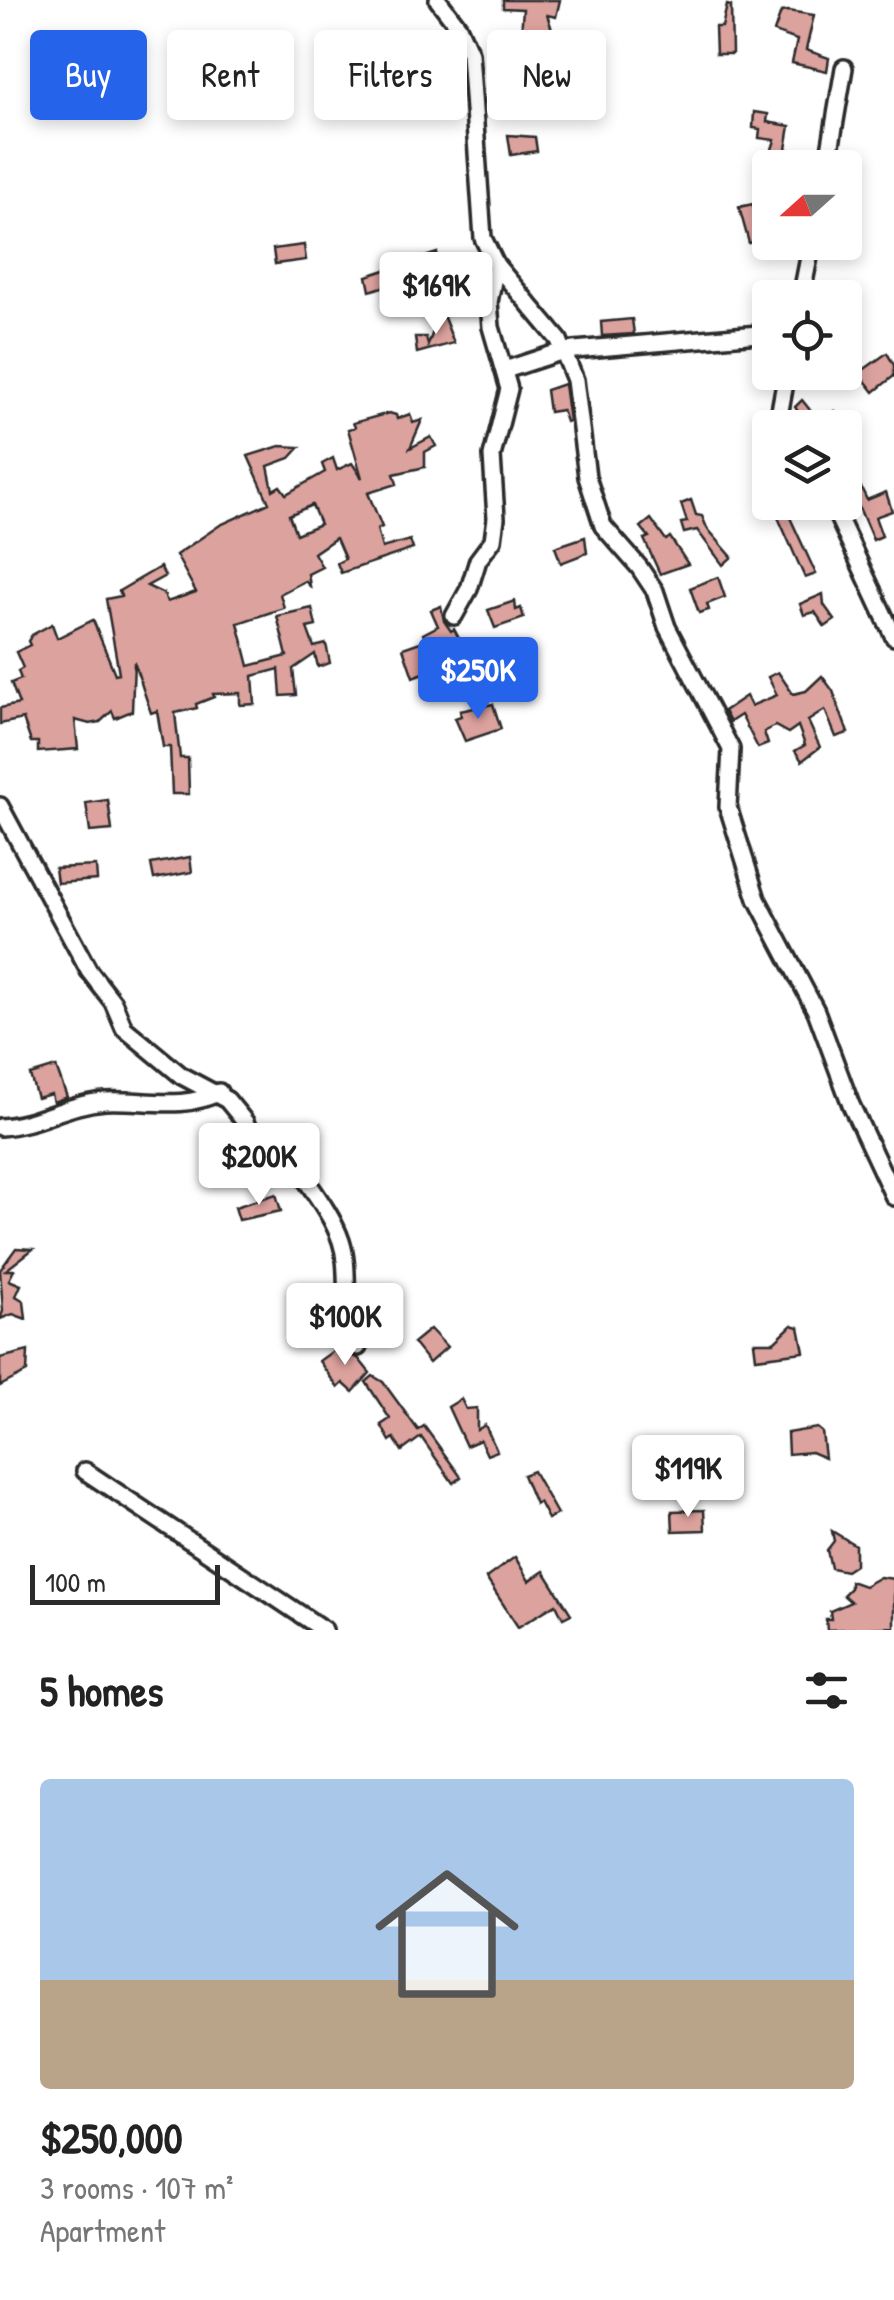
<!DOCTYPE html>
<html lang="en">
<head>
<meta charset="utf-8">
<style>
	body { margin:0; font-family:"Patrick Hand",sans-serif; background:#f2f2f2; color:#222; height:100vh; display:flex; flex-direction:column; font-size:38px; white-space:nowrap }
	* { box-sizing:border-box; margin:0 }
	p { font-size:32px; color:#767676 }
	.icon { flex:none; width:55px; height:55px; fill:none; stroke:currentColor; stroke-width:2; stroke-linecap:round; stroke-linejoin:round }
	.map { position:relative; height:1630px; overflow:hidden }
	.drawer { display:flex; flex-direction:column; background:#fff; flex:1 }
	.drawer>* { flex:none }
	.guide { position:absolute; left:30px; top:30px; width:835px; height:90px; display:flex; gap:20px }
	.needle { width:65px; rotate:249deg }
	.fabs { position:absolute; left:752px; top:150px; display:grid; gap:20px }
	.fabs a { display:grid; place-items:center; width:110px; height:110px; border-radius:10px; background:#fff; box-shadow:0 5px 15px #0003; font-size:50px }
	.scale { position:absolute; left:30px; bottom:25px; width:190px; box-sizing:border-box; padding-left:10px; border:5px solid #2b2b2b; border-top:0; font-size:28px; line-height:35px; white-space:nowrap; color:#2b2b2b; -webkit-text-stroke:8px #fff; paint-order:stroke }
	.price { position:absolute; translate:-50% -85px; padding:0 22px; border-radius:10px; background:#fff; color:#222; font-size:32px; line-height:65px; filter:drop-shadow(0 2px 5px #0008) }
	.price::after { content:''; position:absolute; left:50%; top:60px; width:30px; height:22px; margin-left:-15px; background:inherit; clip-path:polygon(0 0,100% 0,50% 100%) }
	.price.on { background:#2563eb; color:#fff }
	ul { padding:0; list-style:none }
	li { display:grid; align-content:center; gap:20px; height:530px; padding:0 40px }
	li+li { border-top:2px solid #e0e0e0 }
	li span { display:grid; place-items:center; height:310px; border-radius:10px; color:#555 }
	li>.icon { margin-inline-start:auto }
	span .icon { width:180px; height:180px; fill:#fffc; stroke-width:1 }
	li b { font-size:42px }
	h2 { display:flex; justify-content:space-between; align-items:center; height:120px; padding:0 40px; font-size:42px }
	.tag { padding:0 35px; border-radius:10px; background:#fff; box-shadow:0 5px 15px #0003; font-size:35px; line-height:90px }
	.tag.on { background:#2563eb; color:#fff }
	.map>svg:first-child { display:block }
	.building { fill:#dca29e; stroke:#2b2b2b; stroke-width:2.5; fill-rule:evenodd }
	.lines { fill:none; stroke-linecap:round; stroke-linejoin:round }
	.street-casing { stroke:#2b2b2b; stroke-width:22 }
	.street { stroke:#fff; stroke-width:15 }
</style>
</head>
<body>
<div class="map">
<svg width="894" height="1630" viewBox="0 0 894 1630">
	<rect width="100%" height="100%" fill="#fff"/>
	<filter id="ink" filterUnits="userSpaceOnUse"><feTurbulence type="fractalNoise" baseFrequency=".01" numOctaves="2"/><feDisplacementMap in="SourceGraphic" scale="20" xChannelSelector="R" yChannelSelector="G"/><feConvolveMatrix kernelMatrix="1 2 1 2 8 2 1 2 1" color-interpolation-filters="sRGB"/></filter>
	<g filter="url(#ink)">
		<g class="building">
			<path d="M503 0H560L556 17 547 15 555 38 537 43 534 34 521 33 523 9 503 8Z"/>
			<path d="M727 5 731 6 732 54H716L715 27H722Z"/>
			<path d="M788 11 814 15 806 50 829 58 827 71 792 63 797 40 774 32 781 12Z"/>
			<path d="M590 54 594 75 573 78 570 57Z"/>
			<path d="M582 78 583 96H590V110L520 112V101H513L512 85 548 82 549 97 569 96 568 80Z"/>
			<path d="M754 112 768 114 767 122 790 126 786 149 814 157 812 168H766L775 140 759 138 760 129 753 128Z"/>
			<path d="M508 135 535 137 537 151 511 155Z"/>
			<path d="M753 204 760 240 749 243 739 207Z"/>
			<path d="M304 245 306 260 275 264 273 249Z"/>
			<path d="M437 253 438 294 424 295 423 274 370 291 367 276Z"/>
			<path d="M441 310 454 343 417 353 415 337H426L428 345Z"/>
			<path d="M632 319 634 334 602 336 601 322Z"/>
			<path d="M887 353 894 365V376L874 392 859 373Z"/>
			<path d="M564 384 569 421 566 422 562 410 549 412 546 390Z"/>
			<path d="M802 400 819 421 835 411 840 419 827 428H808L795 407Z"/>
			<path d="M389 413 396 415 397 419 410 414 413 423 422 420 410 448 431 437 436 446 425 452V467L394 474 397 484 368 493 382 527 377 529 382 548 410 540 413 549 341 573 337 563 345 559 336 538 314 553 322 567 308 574 310 586 305 581 280 594 284 608 238 623 249 666 287 656 277 616 312 608 316 626 307 628 314 647 326 644 330 663 318 667 315 654 293 669 296 695 281 696 279 669 253 676 255 704 240 705V693L213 694 214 697 196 704 197 708 175 713 180 758H188L189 794H172L170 747H163L157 711 151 713 134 662 132 711 115 718 112 711 100 722 90 724 75 720 78 749 38 752V742H31L23 719 0 724V708L19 704 11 683 21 679 18 671 23 668 16 652 30 645 28 641 32 635 52 624 57 638 93 620 115 674 119 673 106 599 121 596 119 591 160 567 165 576 147 586 164 594 167 602 196 592 176 555 220 525 269 503 248 456 280 446 300 447 290 458 268 466 273 490 280 486 286 494 325 472 322 464 333 458 337 470 352 463 362 478 348 429 355 427 353 423ZM312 505 320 524 296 534 289 515Z"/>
			<path d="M845 454 867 500 886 492 892 511 875 517 882 536 873 540 854 496 845 497Z"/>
			<path d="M691 500 696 515 702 516 707 528 732 557 723 565 697 530 684 533 681 523 687 522 681 504Z"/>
			<path d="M787 511 816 574 805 578 777 515Z"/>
			<path d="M651 519 666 540 670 537 688 564 660 574 644 539 649 537 641 527Z"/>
			<path d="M585 537 587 553 561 563 555 547Z"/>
			<path d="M718 577 725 597 707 604 709 610 699 613 690 588Z"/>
			<path d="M823 594 824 605 835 620 825 627 815 612 804 615 800 604Z"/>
			<path d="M515 601 516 610 521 608 524 618 495 628 488 610Z"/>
			<path d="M441 606 444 621 451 631 454 629 466 652 450 660 451 663 413 677 403 648 426 640 423 634 438 626 431 610Z"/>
			<path d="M778 672 793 694 806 691 822 676 833 691 848 733 836 737 825 710 808 721 820 747 802 761 795 751 805 745 798 726 788 733 775 726 764 732 768 744 758 748 741 715 730 722 724 711 746 696 751 706 777 695 768 677Z"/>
			<path d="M493 704 501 729 465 741 455 718 461 716 460 711Z"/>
			<path d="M108 800 112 830 90 832 86 803Z"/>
			<path d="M190 857 192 872 154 879 151 864Z"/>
			<path d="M96 866 97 880 57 883 55 868Z"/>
			<path d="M56 1067 67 1097 53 1102 51 1094 37 1098 30 1075Z"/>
			<path d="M276 1194 281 1211 239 1220 235 1207Z"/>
			<path d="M16 1248 33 1249 6 1270H14L9 1280 21 1285 16 1296 24 1301 26 1319 13 1314 0 1319 3 1311 0 1270Z"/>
			<path d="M792 1325 799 1327 804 1352 756 1358 754 1342H774Z"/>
			<path d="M430 1329 447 1347 429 1363 413 1343Z"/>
			<path d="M344 1343 350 1355 358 1358 370 1373 353 1392 343 1383 338 1388 319 1361Z"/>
			<path d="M28 1351 27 1372 0 1386V1358Z"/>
			<path d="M373 1376 383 1382 418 1430 424 1426 461 1477 453 1483 421 1437 402 1451 394 1438 390 1441 381 1425 390 1419 366 1382Z"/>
			<path d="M461 1399 466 1409 477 1408V1430L485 1425 497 1451 487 1455 480 1440 466 1446 448 1407Z"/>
			<path d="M817 1428 822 1432 825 1458 811 1452 788 1454 787 1433Z"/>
			<path d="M533 1471 557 1514 548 1519 539 1502 535 1504 523 1475Z"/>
			<path d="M704 1510 705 1530 673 1531 672 1511Z"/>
			<path d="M832 1531 855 1545V1565L846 1571 831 1568 827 1550 834 1541Z"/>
			<path d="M515 1557 529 1581 544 1571 571 1614 563 1618 556 1604 518 1627 486 1578Z"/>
			<path d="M880 1577 894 1579V1627L827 1630 826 1619H831L830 1611 851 1602 843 1595 850 1588V1581L864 1586Z"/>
		</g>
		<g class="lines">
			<g class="street-casing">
				<g id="street">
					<path d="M438 0 458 26 470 53 483 238 496 265 559 340 575 380 587 477 603 526 639 567 655 591 667 627 731 749 728 807 757 899 816 1011 851 1105 894 1197"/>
					<path d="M827 168 844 68"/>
					<path d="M801 298 812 242"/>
					<path d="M505 370 563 351 770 333"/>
					<path d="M782 428 779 416 787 372"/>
					<path d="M831 502 894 637"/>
					<path d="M454 616 469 589 478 560 493 540 496 518 492 456 509 389 491 327 489 302 496 265"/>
					<path d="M0 806 89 971 113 1002 124 1028 182 1076 227 1100 245 1122 264 1165 289 1154C305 1181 331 1211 341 1241 352 1274 339 1309 358 1347"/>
					<path d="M0 1127C37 1125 66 1104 105 1101 144 1099 183 1111 219 1092"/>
					<path d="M85 1471 324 1630"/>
				</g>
			</g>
			<use href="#street" class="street"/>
		</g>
	</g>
</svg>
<div class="fabs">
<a><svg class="needle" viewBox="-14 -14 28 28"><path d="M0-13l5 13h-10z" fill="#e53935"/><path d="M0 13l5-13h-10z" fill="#767676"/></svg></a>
<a><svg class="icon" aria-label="locate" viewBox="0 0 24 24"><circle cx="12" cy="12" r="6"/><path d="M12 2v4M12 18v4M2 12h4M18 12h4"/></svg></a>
<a><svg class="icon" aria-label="layers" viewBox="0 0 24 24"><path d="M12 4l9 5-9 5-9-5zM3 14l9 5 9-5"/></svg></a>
</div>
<div class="scale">100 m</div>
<b class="price" style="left:436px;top:337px">$169K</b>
<b class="price on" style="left:478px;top:722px">$250K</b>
<b class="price" style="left:259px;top:1208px">$200K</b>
<b class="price" style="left:345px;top:1368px">$100K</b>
<b class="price" style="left:688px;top:1520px">$119K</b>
<div class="guide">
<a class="tag on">Buy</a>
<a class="tag">Rent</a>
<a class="tag">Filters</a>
<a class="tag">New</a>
</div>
</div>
<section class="drawer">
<h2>5 homes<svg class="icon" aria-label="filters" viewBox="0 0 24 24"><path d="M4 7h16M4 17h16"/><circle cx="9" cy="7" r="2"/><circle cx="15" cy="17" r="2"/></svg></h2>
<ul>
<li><span style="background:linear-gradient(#a9c7e8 65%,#b9a48a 0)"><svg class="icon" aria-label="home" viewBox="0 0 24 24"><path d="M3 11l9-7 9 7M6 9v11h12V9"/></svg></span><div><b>$250,000</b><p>3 rooms · 107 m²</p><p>Apartment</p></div></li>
</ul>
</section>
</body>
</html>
